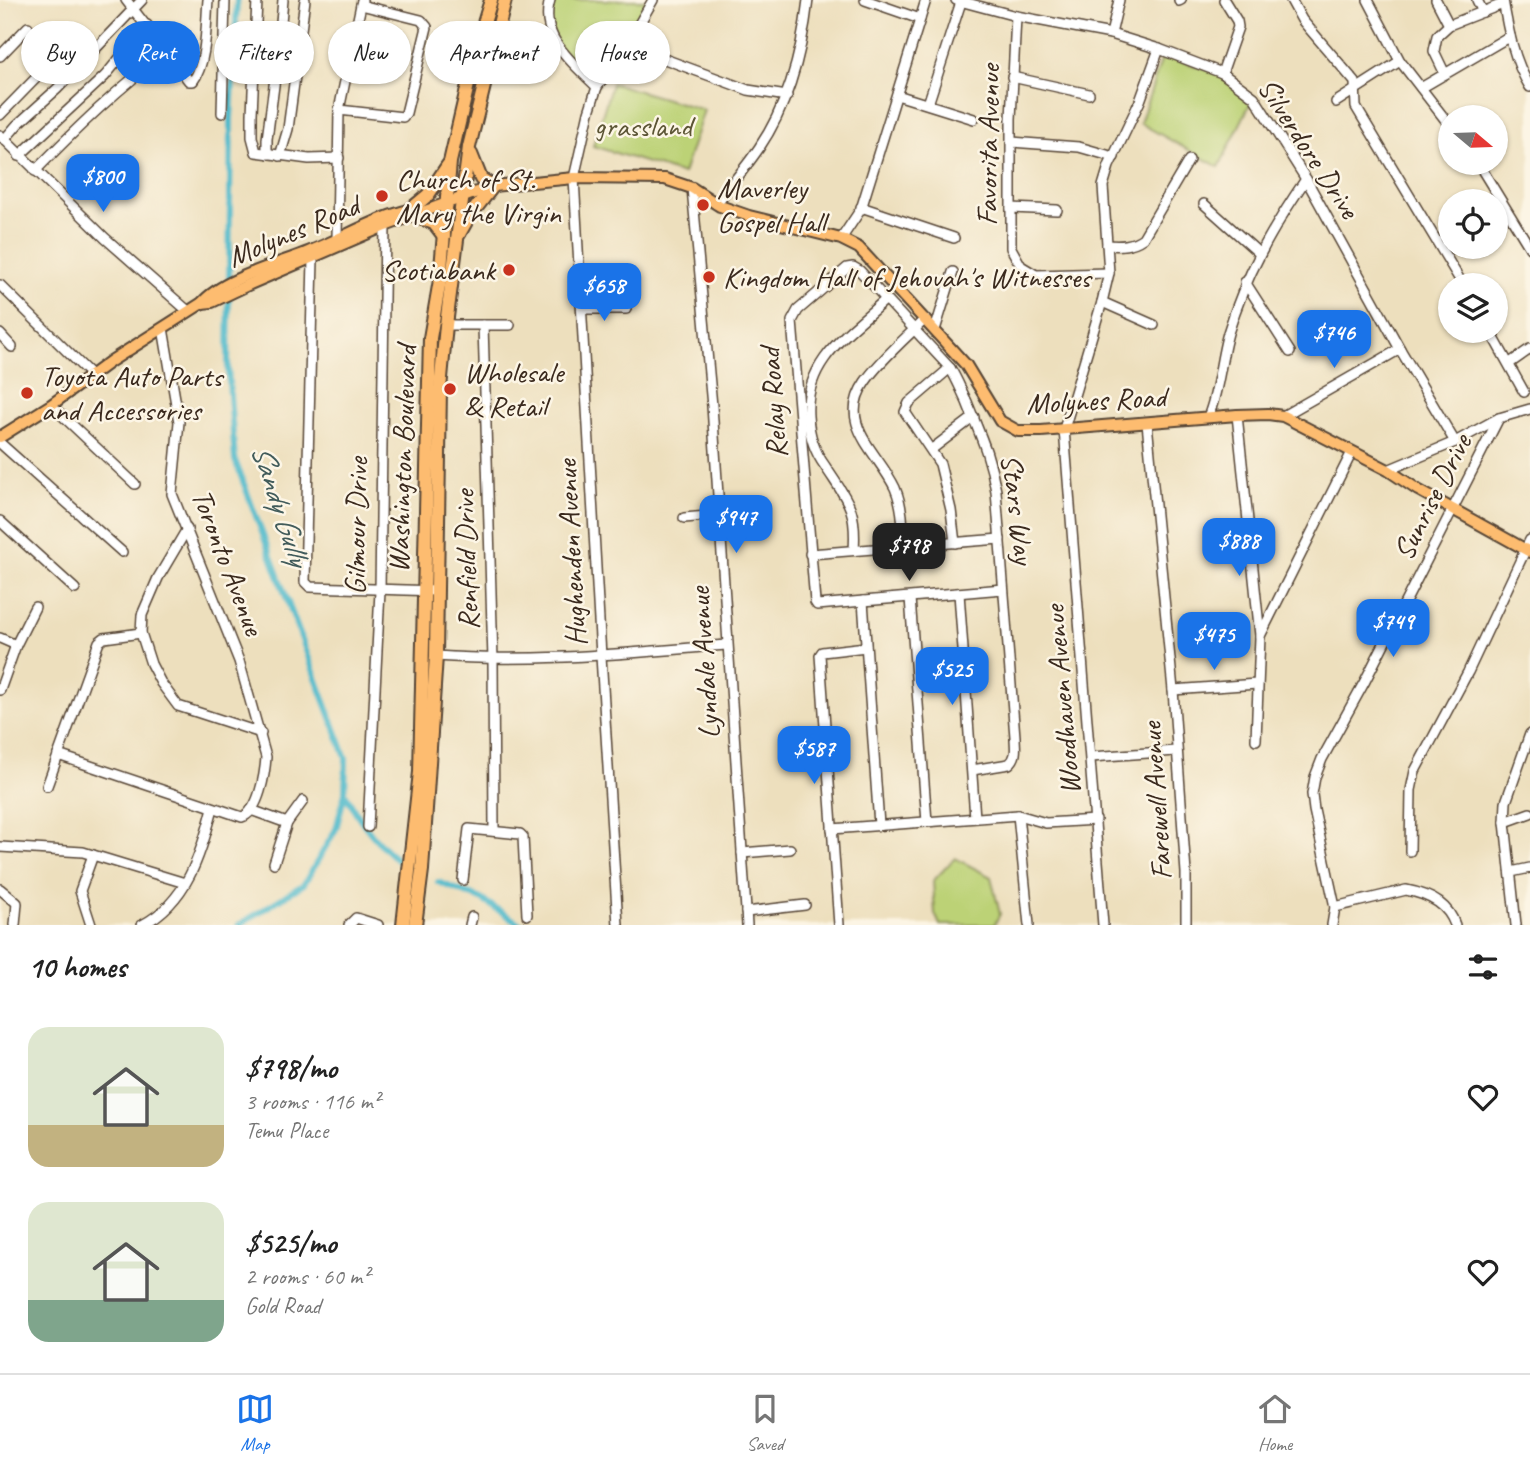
<!DOCTYPE html>
<html lang="en">
<head>
<meta charset="utf-8">
<style>
	body { margin:0; font-family:Caveat,sans-serif; background:#f2f2f2; color:#222; height:100vh; display:flex; flex-direction:column; font-size:26px; white-space:nowrap }
	* { box-sizing:border-box; margin:0 }
	p { font-size:23px; color:#767676 }
	.icon { flex:none; width:38px; height:38px; fill:none; stroke:currentColor; stroke-width:2; stroke-linecap:round; stroke-linejoin:round }
	.map { position:relative; height:925px; overflow:hidden }
	.details { display:flex; flex-direction:column; background:#fff; flex:1 }
	.details>* { flex:none }
	.hud { position:absolute; left:21px; top:21px; width:700px; height:63px; display:flex; gap:14px }
	.needle { width:46px; rotate:109deg }
	.controls { position:absolute; left:1438px; top:105px; display:grid; gap:14px }
	.controls a { display:grid; place-items:center; width:70px; height:70px; border-radius:50%; background:#fff; box-shadow:0 2px 5px #0004; font-size:35px }
	.price { position:absolute; translate:-50% -60px; padding:0 16px; border-radius:14px; background:#1a73e8; color:#fff; font-size:23px; line-height:46px; filter:drop-shadow(0 2px 4px #0008) }
	.price::after { content:''; position:absolute; left:50%; top:42px; width:21px; height:16px; margin-left:-10px; background:inherit; clip-path:polygon(0 0,100% 0,50% 100%) }
	.price.active { background:#222; color:#fff }
	ul { padding:0; list-style:none }
	li { display:flex; align-items:center; gap:21px; height:175px; padding:0 28px }
	li span { display:grid; place-items:center; flex:none; width:196px; height:140px; border-radius:21px; color:#555 }
	li>.icon { margin-inline-start:auto }
	span .icon { width:84px; height:84px; fill:#fffc; stroke-width:1 }
	li b { font-size:30px }
	h2 { display:flex; justify-content:space-between; align-items:center; height:84px; padding:0 28px; font-size:30px }
	.chip { padding:0 24px; border-radius:32px; background:#fff; box-shadow:0 2px 5px #0004; font-size:24px; line-height:63px }
	.chip.active { background:#1a73e8; color:#fff }
	.tabs { display:flex; justify-content:space-around; align-items:center; height:98px; border-top:2px solid #e0e0e0; background:#fff; font-size:19px; color:#767676 }
	.tabs a { display:grid; justify-items:center; gap:4px }
	.tabs .active { color:#1a73e8 }
	.map>svg:first-child { display:block }
	.green { fill:#bcd276; stroke:#7c7e4a; stroke-width:2 }
	.lines { fill:none; stroke-linecap:round; stroke-linejoin:round }
	.canal { stroke:#4eb9cb; stroke-width:6 }
	.minor-casing { stroke:#564536; stroke-width:12 }
	.major-casing { stroke:#564536; stroke-width:14 }
	.highway-casing { stroke:#564536; stroke-width:16 }
	.minor { stroke:#fff; stroke-width:9 }
	.major { stroke:#fdbc70; stroke-width:10 }
	.highway { stroke:#fdbc70; stroke-width:12 }
	.poi-dot { fill:#c8321e; stroke:#fcf5e5; stroke-width:2.5 }
	.labels { text-anchor:middle; stroke-width:5; stroke-linejoin:round; paint-order:stroke }
	.park-label { font-size:30px; fill:#5b5434; stroke:#fcf5e5 }
	.street-label { font-size:30px; fill:#3b2a1e; stroke:#fcf5e5 }
	.poi-label { font-size:30px; fill:#3b2a1e; stroke:#fcf5e5; text-anchor:start }
	.water-label { font-size:32px; font-style:italic; fill:#425c5b; stroke:#fcf5e5 }
</style>
</head>
<body>
<div class="map">
<svg width="1530" height="925" viewBox="0 0 1530 925">
	<rect width="100%" height="100%" fill="#fcf5e5"/>
	<filter id="ink" filterUnits="userSpaceOnUse"><feTurbulence type="fractalNoise" baseFrequency=".0143" numOctaves="2"/><feDisplacementMap in="SourceGraphic" scale="14" xChannelSelector="R" yChannelSelector="G"/><feConvolveMatrix kernelMatrix="1 2 1 2 8 2 1 2 1" color-interpolation-filters="sRGB"/></filter>
	<filter id="wash" filterUnits="userSpaceOnUse"><feTurbulence type="fractalNoise" baseFrequency=".00686" numOctaves="4" result="noise"/><feDisplacementMap in="SourceGraphic" scale="28" xChannelSelector="R" yChannelSelector="G"/><feGaussianBlur stdDeviation="1.57" result="paint"/><feColorMatrix in="noise" values="0 0 0 0 0 0 0 0 0 0 0 0 0 0 0 0 0 1.4 0 .05"/><feComposite in="paint" operator="in"/></filter>
	<g filter="url(#wash)">
		<rect width="100%" height="100%" fill="#eddfbd"/>
		<g class="green">
			<path d="M550 0H652L597 87 557 46 548 26Z"/>
			<path d="M1163 55 1220 74 1253 98 1219 167 1140 123Z"/>
			<path d="M612 83 704 110 683 174 593 146Z"/>
			<path d="M955 858 991 877 1000 914 994 925H940L935 914 933 881Z"/>
		</g>
		<g class="lines">
			<g class="canal">
				<path d="M237 0 231 118 228 369 235 460 346 758 345 793 336 829 304 884 239 925"/>
				<path d="M345 793C361 824 376 842 402 864"/>
				<path d="M438 882 481 899 522 925"/>
			</g>
		</g>
	</g>
	<g filter="url(#ink)">
		<g class="lines">
			<g class="minor-casing">
				<g id="minor">
					<path d="M126 0 189 81H193C207 63 206 22 208 0"/>
					<path d="M257 0 252 114V137L256 152 309 159 339 158"/>
					<path d="M550 0C538 37 573 63 597 87"/>
					<path d="M865 0 920 19"/>
					<path d="M956 0 1016 16 1111 34 1159 49 1222 73 1254 97 1306 179 1400 349 1455 442"/>
					<path d="M1291 0 1302 20 1355 82 1356 107 1463 285"/>
					<path d="M1368 0 1400 61 1451 127"/>
					<path d="M1436 0 1449 25"/>
					<path d="M1477 0 1483 12"/>
					<path d="M1503 0C1508 30 1514 61 1530 87"/>
					<path d="M1179 1 1181 0"/>
					<path d="M1016 16 1011 119V248L1021 266 1036 275 1109 273"/>
					<path d="M1111 34 1119 0"/>
					<path d="M627 45 748 90 787 96"/>
					<path d="M0 56 28 27"/>
					<path d="M1222 73 1238 27 1237 21 1224 0"/>
					<path d="M1445 74 1434 51 1437 36 1449 25 1503 4"/>
					<path d="M1012 77 1089 94"/>
					<path d="M1421 88 1510 36"/>
					<path d="M897 95 974 119"/>
					<path d="M1336 102 1400 61"/>
					<path d="M928 104 961 2"/>
					<path d="M339 110 403 117 406 113 427 27 421 20 361 5"/>
					<path d="M222 113 225 0"/>
					<path d="M0 115 43 71"/>
					<path d="M0 135 105 238 188 311"/>
					<path d="M4 140 17 125 57 89 142 0"/>
					<path d="M1011 142 1079 147 1114 157"/>
					<path d="M269 154 267 150V139L278 55 283 0"/>
					<path d="M19 156 105 76 147 25"/>
					<path d="M280 156 288 129 305 0"/>
					<path d="M1478 163 1530 248"/>
					<path d="M35 171C77 128 119 87 168 51"/>
					<path d="M692 188 712 406 747 925"/>
					<path d="M716 204C731 185 746 167 759 148 789 104 802 52 808 0"/>
					<path d="M1204 204 1260 254"/>
					<path d="M861 207 954 238"/>
					<path d="M1011 208 1057 210"/>
					<path d="M337 239 339 110 362 0"/>
					<path d="M841 239 861 209 926 0"/>
					<path d="M1107 245C1120 246 1132 246 1143 238L1189 160"/>
					<path d="M313 259 305 582 310 587 437 591"/>
					<path d="M1245 282 1290 352"/>
					<path d="M0 285 92 376"/>
					<path d="M1102 302 1154 325"/>
					<path d="M582 309H626"/>
					<path d="M446 325H483L493 660 494 831"/>
					<path d="M483 325H510"/>
					<path d="M935 330 953 272"/>
					<path d="M1490 331 1524 392"/>
					<path d="M0 334 12 347"/>
					<path d="M1510 363 1530 349"/>
					<path d="M950 368 909 403 905 412 940 464 951 510 955 543"/>
					<path d="M51 405 135 484"/>
					<path d="M1237 415 1260 636 1256 740"/>
					<path d="M1283 416 1400 349"/>
					<path d="M1208 417C1219 391 1220 361 1228 333 1246 274 1272 229 1306 179"/>
					<path d="M1147 423 1173 690 1186 873V925"/>
					<path d="M0 443 122 552"/>
					<path d="M932 449 974 417"/>
					<path d="M1388 470 1455 442 1499 418 1530 409"/>
					<path d="M684 518 719 515"/>
					<path d="M0 521 75 589"/>
					<path d="M187 529 158 578 142 615 141 633 151 664 161 683 178 706 261 733"/>
					<path d="M902 546C904 525 903 507 895 488 878 452 836 424 865 382 880 360 906 338 925 319"/>
					<path d="M854 550C857 507 847 500 825 466 814 451 809 434 808 416 804 361 849 333 885 300"/>
					<path d="M810 554 1000 539"/>
					<path d="M959 593 975 818"/>
					<path d="M910 598 927 822"/>
					<path d="M863 601 879 825"/>
					<path d="M1260 636 1352 452"/>
					<path d="M0 638 16 645"/>
					<path d="M436 656C533 663 629 653 726 645"/>
					<path d="M0 690 16 645 35 607"/>
					<path d="M1173 690 1257 684"/>
					<path d="M58 755 242 817C259 812 265 773 266 757L239 661 172 494 179 422 163 328"/>
					<path d="M1091 757 1176 751"/>
					<path d="M972 770 1009 764C1018 757 1015 747 1015 737L996 491C990 455 980 435 967 402 961 390 957 379 950 368L860 271 853 267 847 268 798 310 792 321 815 602 817 605 1003 589"/>
					<path d="M47 786 99 642 104 638 141 633"/>
					<path d="M251 810 287 823"/>
					<path d="M1018 815 1029 925"/>
					<path d="M1505 822 1530 813"/>
					<path d="M368 827 380 591 385 226"/>
					<path d="M832 829 1018 815 1046 823 1096 820"/>
					<path d="M0 847 83 852 185 883"/>
					<path d="M1410 851 1411 790 1415 771 1468 672 1530 540"/>
					<path d="M742 853 790 849"/>
					<path d="M274 863 287 823 303 801"/>
					<path d="M1511 872 1530 868"/>
					<path d="M463 880 469 829 520 834 523 837 527 915"/>
					<path d="M0 889 17 903 15 925"/>
					<path d="M1335 907 1406 890C1428 894 1448 903 1455 925"/>
					<path d="M746 912 805 905"/>
					<path d="M91 925 80 891 93 855"/>
					<path d="M142 925C187 902 201 854 213 808"/>
					<path d="M349 925 356 918 378 925"/>
					<path d="M470 925 472 917"/>
					<path d="M618 925 601 656 574 178 589 112 597 87 627 45 653 0"/>
					<path d="M839 925 820 655 822 652 866 647"/>
					<path d="M1103 925 1064 429 1102 302 1109 273 1103 186 1109 166 1140 101 1159 49"/>
					<path d="M1332 925 1335 907 1314 810 1312 794 1315 777 1322 759 1365 681 1499 418"/>
					<path d="M1516 925 1505 822 1506 802 1530 734"/>
				</g>
			</g>
			<g class="major-casing">
				<g id="major">
					<path d="M202 303 212 302 250 284 385 226 493 186 574 178 665 179 692 188 720 206 749 216 841 239 859 248 966 365 1000 421 1018 431H1041L1237 415 1268 414 1283 416 1388 470 1418 490 1530 552"/>
					<path d="M0 437 51 405 111 361 202 303C222 279 279 264 308 252 344 238 380 215 418 208"/>
				</g>
			</g>
			<g class="highway-casing">
				<g id="highway">
					<path d="M410 210 428 195 448 165"/>
					<path d="M415 216 434 223 444 236"/>
					<path d="M459 234 468 218 493 186 481 179 471 154"/>
					<path d="M403 925 420 772 430 338 440 280 450 162 477 46 491 0"/>
					<path d="M415 925 422 870 436 656 440 389 446 325 469 147 505 0"/>
				</g>
			</g>
			<use href="#minor" class="minor"/>
			<use href="#major" class="major"/>
			<use href="#highway" class="highway"/>
		</g>
	</g>
	<g class="poi-dot">
		<circle cx="382" cy="196" r="7"/>
		<circle cx="703" cy="205" r="7"/>
		<circle cx="509" cy="270" r="7"/>
		<circle cx="709" cy="277" r="7"/>
		<circle cx="450" cy="389" r="7"/>
		<circle cx="27" cy="393" r="7"/>
	</g>
	<g class="labels">
		<g class="park-label">
			<text x="643" y="136">grassland</text>
		</g>
		<g class="street-label">
			<text transform="translate(988 145) rotate(-89)" y="10">Favorita Avenue</text>
			<text transform="translate(1309 148) rotate(57)" y="10">Silverdore Drive</text>
			<text transform="translate(293 231) rotate(-23)" y="10">Molynes Road</text>
			<text transform="translate(1096 400) rotate(-3)" y="10">Molynes Road</text>
			<text transform="translate(773 403) rotate(-94)" y="10">Relay Road</text>
			<text transform="translate(402 459) rotate(-88)" y="10">Washington Boulevard</text>
			<text transform="translate(1432 497) rotate(-63)" y="10">Sunrise Drive</text>
			<text transform="translate(1018 509) rotate(83)" y="10">Stars Way</text>
			<text transform="translate(356 526) rotate(-89)" y="10">Gilmour Drive</text>
			<text transform="translate(571 553) rotate(-93)" y="10">Hughenden Avenue</text>
			<text transform="translate(466 560) rotate(-92)" y="10">Renfield Drive</text>
			<text transform="translate(228 562) rotate(69)" y="10">Toronto Avenue</text>
			<text transform="translate(704 663) rotate(-94)" y="10">Lyndale Avenue</text>
			<text transform="translate(1062 700) rotate(-95)" y="10">Woodhaven Avenue</text>
			<text transform="translate(1156 801) rotate(-94)" y="10">Farewell Avenue</text>
		</g>
		<g class="poi-label">
			<text x="396" y="189">Church of St.<tspan x="396" dy="34">Mary the Virgin</tspan></text>
			<text x="717" y="198">Maverley<tspan x="717" dy="34">Gospel Hall</tspan></text>
			<text x="495" y="280" text-anchor="end">Scotiabank</text>
			<text x="723" y="287">Kingdom Hall of Jehovah's Witnesses</text>
			<text x="464" y="382">Wholesale<tspan x="464" dy="34">&amp; Retail</tspan></text>
			<text x="41" y="386">Toyota Auto Parts<tspan x="41" dy="34">and Accessories</tspan></text>
		</g>
		<g class="water-label">
			<text transform="translate(281 504) rotate(72)" y="11">Sandy Gully</text>
		</g>
	</g>
</svg>
<div class="controls">
<a><svg class="needle" viewBox="-14 -14 28 28"><path d="M0-13l5 13h-10z" fill="#e53935"/><path d="M0 13l5-13h-10z" fill="#767676"/></svg></a>
<a><svg class="icon" aria-label="locate" viewBox="0 0 24 24"><circle cx="12" cy="12" r="6"/><path d="M12 2v4M12 18v4M2 12h4M18 12h4"/></svg></a>
<a><svg class="icon" aria-label="layers" viewBox="0 0 24 24"><path d="M12 4l9 5-9 5-9-5zM3 14l9 5 9-5"/></svg></a>
</div>
<b class="price" style="left:103px;top:214px">$800</b>
<b class="price" style="left:604px;top:323px">$658</b>
<b class="price" style="left:1334px;top:370px">$746</b>
<b class="price" style="left:736px;top:555px">$947</b>
<b class="price" style="left:1239px;top:578px">$888</b>
<b class="price active" style="left:909px;top:583px">$798</b>
<b class="price" style="left:1393px;top:659px">$749</b>
<b class="price" style="left:1214px;top:672px">$475</b>
<b class="price" style="left:952px;top:707px">$525</b>
<b class="price" style="left:814px;top:786px">$587</b>
<div class="hud">
<a class="chip">Buy</a>
<a class="chip active">Rent</a>
<a class="chip">Filters</a>
<a class="chip">New</a>
<a class="chip">Apartment</a>
<a class="chip">House</a>
</div>
</div>
<section class="details">
<h2>10 homes<svg class="icon" aria-label="filters" viewBox="0 0 24 24"><path d="M4 7h16M4 17h16"/><circle cx="9" cy="7" r="2"/><circle cx="15" cy="17" r="2"/></svg></h2>
<ul>
<li><span style="background:linear-gradient(#dfe7d0 70%,#c2b280 0)"><svg class="icon" aria-label="home" viewBox="0 0 24 24"><path d="M3 11l9-7 9 7M6 9v11h12V9"/></svg></span><div><b>$798/mo</b><p>3 rooms · 116 m²</p><p>Temu Place</p></div><svg class="icon" aria-label="heart" viewBox="0 0 24 24"><path d="M12 20l-8-8c-3-5 5-10 8-4 3-6 11-1 8 4z"/></svg></li>
<li><span style="background:linear-gradient(#dfe7d0 70%,#7fa58c 0)"><svg class="icon" aria-label="home" viewBox="0 0 24 24"><path d="M3 11l9-7 9 7M6 9v11h12V9"/></svg></span><div><b>$525/mo</b><p>2 rooms · 60 m²</p><p>Gold Road</p></div><svg class="icon" aria-label="heart" viewBox="0 0 24 24"><path d="M12 20l-8-8c-3-5 5-10 8-4 3-6 11-1 8 4z"/></svg></li>
</ul>
</section>
<nav class="tabs">
<a class="active"><svg class="icon" aria-label="map" viewBox="0 0 24 24"><path d="M3 6l6-2 6 2 6-2v14l-6 2-6-2-6 2zM9 4v14M15 6v14"/></svg>Map</a>
<a><svg class="icon" aria-label="saved" viewBox="0 0 24 24"><path d="M7 4h10v16l-5-4-5 4z"/></svg>Saved</a>
<a><svg class="icon" aria-label="home" viewBox="0 0 24 24"><path d="M3 11l9-7 9 7M6 9v11h12V9"/></svg>Home</a>
</nav>
</body>
</html>
